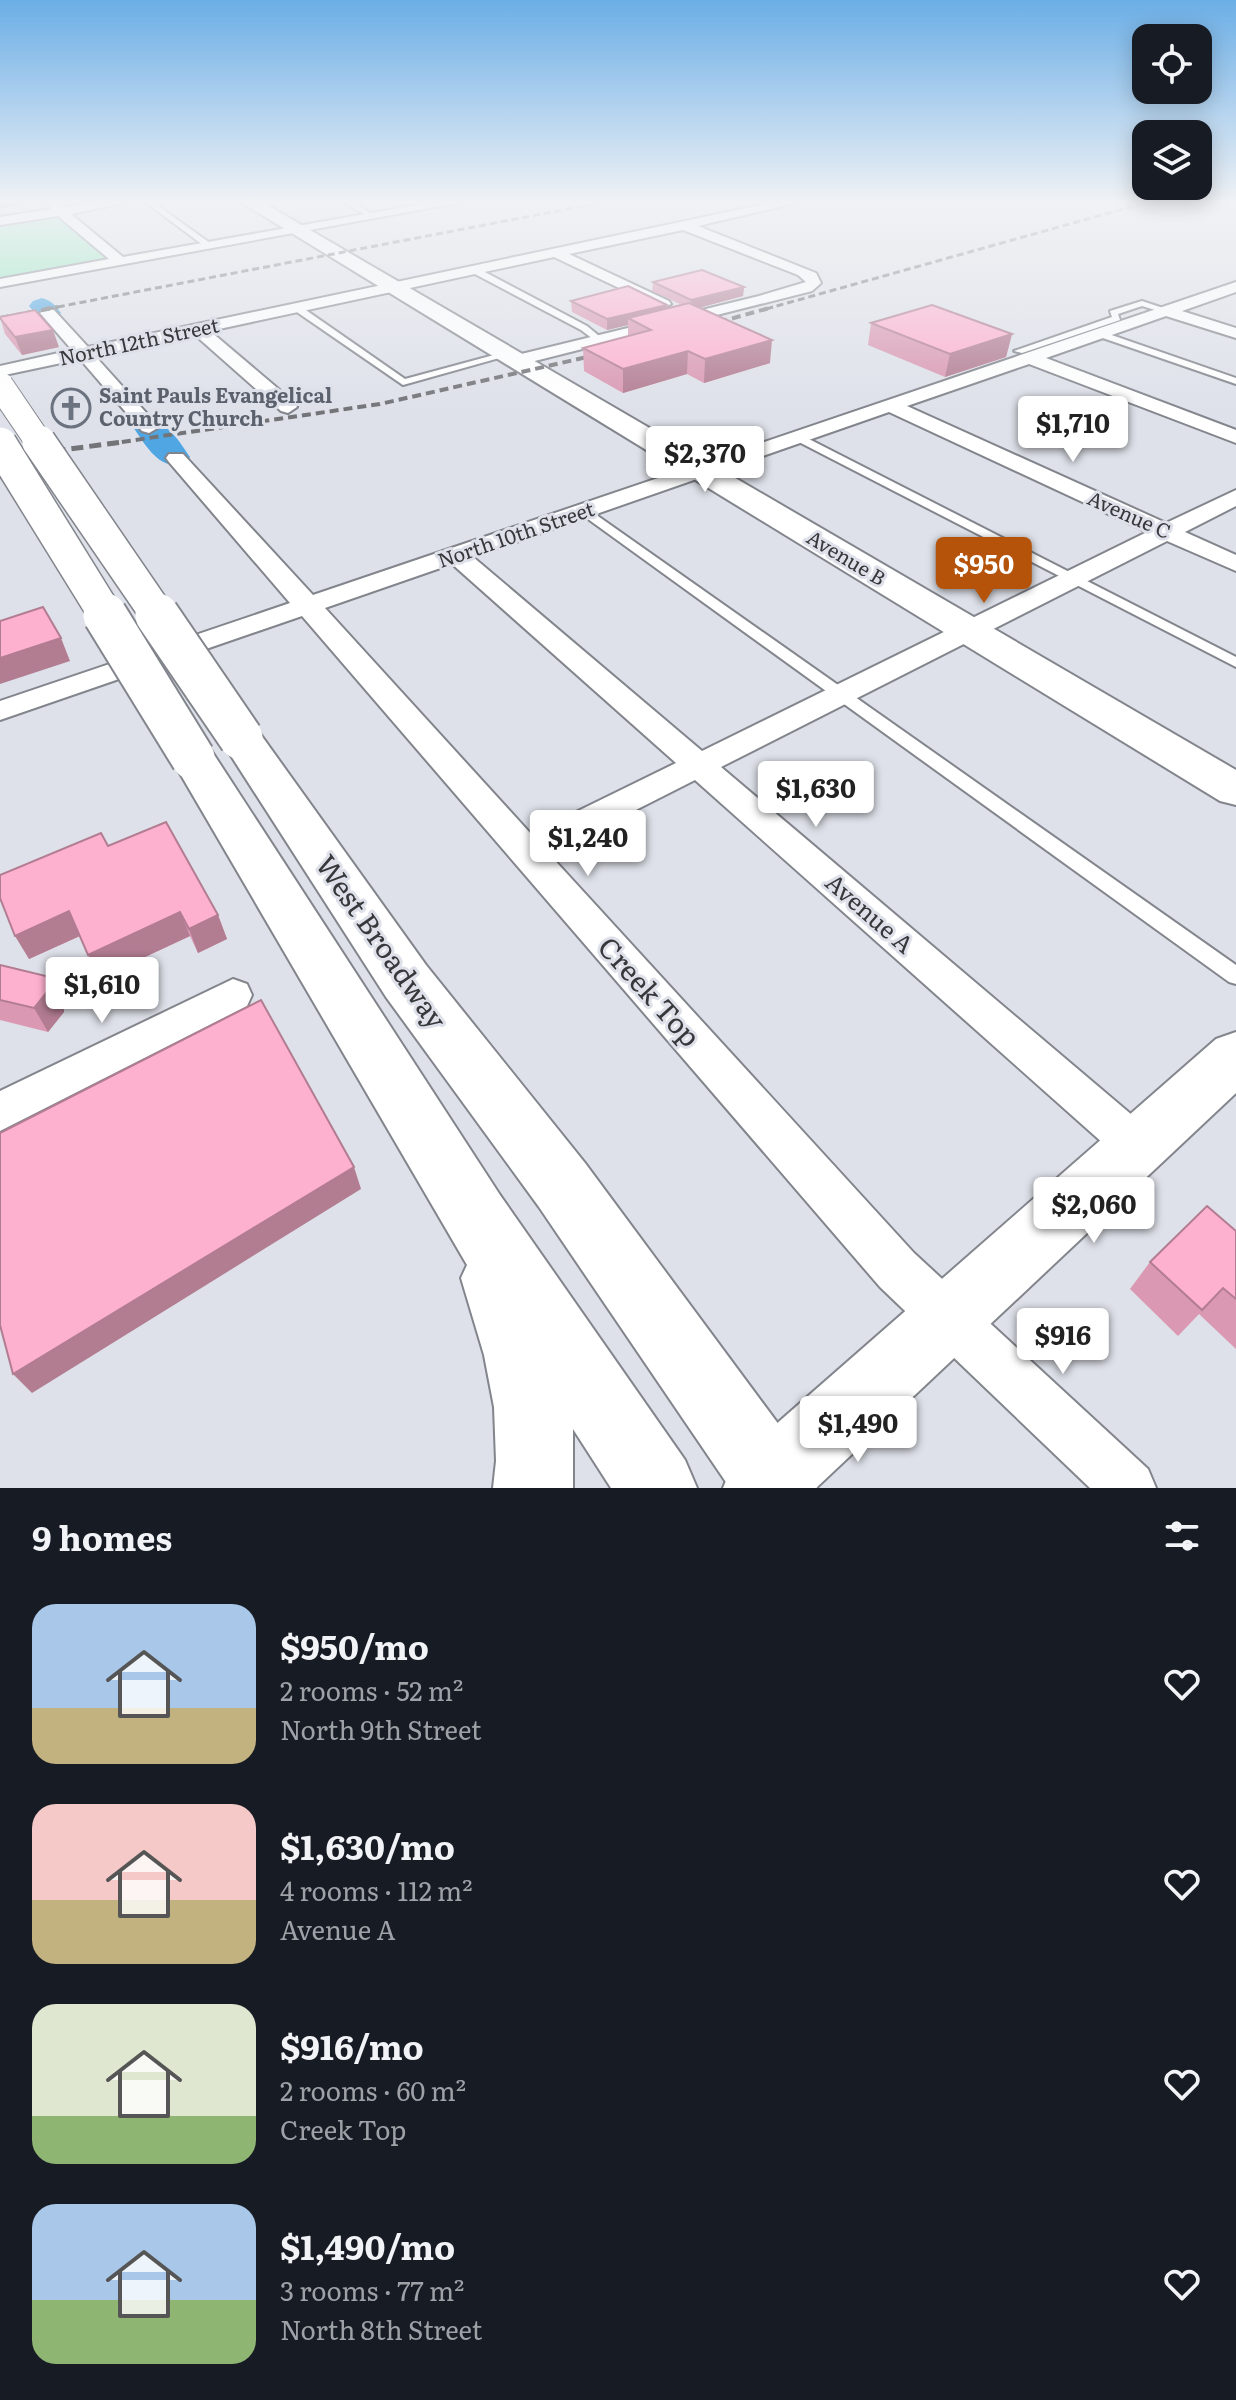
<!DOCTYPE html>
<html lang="en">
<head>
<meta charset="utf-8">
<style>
	body { margin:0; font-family:Literata,serif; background:#242831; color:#f1f3f6; height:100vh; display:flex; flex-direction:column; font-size:30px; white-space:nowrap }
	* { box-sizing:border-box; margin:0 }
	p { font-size:26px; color:#9ea1a6 }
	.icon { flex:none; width:44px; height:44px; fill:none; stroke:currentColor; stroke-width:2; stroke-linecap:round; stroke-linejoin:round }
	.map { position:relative; height:1488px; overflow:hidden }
	.sheet { display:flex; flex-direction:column; background:#171b24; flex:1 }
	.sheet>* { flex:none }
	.controls { position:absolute; left:1132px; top:24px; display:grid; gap:16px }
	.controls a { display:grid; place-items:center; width:80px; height:80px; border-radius:16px; background:#171b24; box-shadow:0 4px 20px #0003; font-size:40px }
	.price { position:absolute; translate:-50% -68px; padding:0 18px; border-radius:8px; background:#fff; color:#222; font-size:26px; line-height:52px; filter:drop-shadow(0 2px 4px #0008) }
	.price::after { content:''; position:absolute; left:50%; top:48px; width:24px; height:18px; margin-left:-12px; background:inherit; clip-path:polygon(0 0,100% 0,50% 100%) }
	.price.active { background:#b45309; color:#fff }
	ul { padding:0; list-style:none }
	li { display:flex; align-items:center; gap:24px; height:200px; padding:0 32px }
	li span { display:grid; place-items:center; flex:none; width:224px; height:160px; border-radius:24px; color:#555 }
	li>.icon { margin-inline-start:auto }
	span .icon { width:96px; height:96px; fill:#fffc; stroke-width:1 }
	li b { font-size:34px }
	h2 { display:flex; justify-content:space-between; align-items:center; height:96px; padding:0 32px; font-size:34px }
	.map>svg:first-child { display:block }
	.green { fill:#93e7bd }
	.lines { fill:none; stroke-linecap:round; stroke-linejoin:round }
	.river { fill:#50a6e2; fill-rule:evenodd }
	.lane-casing { stroke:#82858c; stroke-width:4 }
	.street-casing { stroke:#82858c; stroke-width:4 }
	.secondary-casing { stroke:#82858c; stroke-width:4 }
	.primary-casing { stroke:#82858c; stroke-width:4 }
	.lane { fill:#fff; fill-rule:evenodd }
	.street { fill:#fff; fill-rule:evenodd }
	.secondary { fill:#fff; fill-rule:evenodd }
	.primary { fill:#fff; fill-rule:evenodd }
	.rail-far2 { stroke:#727478; stroke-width:3; stroke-dasharray:7 4; stroke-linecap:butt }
	.rail-far1 { stroke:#727478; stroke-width:4; stroke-dasharray:9 5; stroke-linecap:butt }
	.rail { stroke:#727478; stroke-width:5; stroke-dasharray:12 6; stroke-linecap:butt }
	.primary-bridge-far2-casing { stroke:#82858c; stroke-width:28; stroke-linecap:butt }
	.primary-bridge-far1-casing { stroke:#82858c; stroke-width:36; stroke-linecap:butt }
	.primary-bridge-casing { stroke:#82858c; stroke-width:47; stroke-linecap:butt }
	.primary-bridge-far2 { stroke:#fff; stroke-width:26 }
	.primary-bridge-far1 { stroke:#fff; stroke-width:33 }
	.primary-bridge { stroke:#fff; stroke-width:43 }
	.wall { fill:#da98b2 }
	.shaded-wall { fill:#b27c91 }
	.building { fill:#feb1cf; stroke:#b27c91; stroke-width:2 }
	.labels { text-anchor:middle; stroke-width:6; stroke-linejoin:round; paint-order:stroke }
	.far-street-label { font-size:20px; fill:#37383b; stroke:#dee1e9 }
	.far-worship-label { font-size:20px; font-weight:bold; fill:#5b616d; stroke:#dee1e9; text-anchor:start }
	.street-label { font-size:24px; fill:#37383b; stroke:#dee1e9 }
	.near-street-label { font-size:28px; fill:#37383b; stroke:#dee1e9 }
</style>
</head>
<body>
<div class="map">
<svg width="1236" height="1488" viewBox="0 0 1236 1488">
	<rect width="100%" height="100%" fill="#dee1e9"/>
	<path class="green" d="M57 214 110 262 0 281V223Z"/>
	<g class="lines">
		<g class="river">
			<path d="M42 298C52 301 55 305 61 313L57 318H39L29 306 33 301Z"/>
			<path d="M149 418C167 422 180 442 190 457L186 464C159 471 147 447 133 427L138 420Z"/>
		</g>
		<g class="lane-casing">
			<g id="lane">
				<path d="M145 202H153L214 246 207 248Z"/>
				<path d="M343 202H352L377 217 372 218Z"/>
				<path d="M473 269H479L587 326 604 340 597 342 581 330 473 273Z"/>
				<path d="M1142 301 1172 311 1168 314 1142 306 1118 314 1120 320 1022 353 1014 351 1112 317 1110 311Z"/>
				<path d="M294 306H300L405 379 505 352 510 355 403 385 294 310Z"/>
				<path d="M1100 331 1236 378V384L1097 336V332Z"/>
				<path d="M795 436H803L1236 657V667L795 440Z"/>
				<path d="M585 507 1236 965V984L1229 982 581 514V508Z"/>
			</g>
		</g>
		<g class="street-casing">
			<g id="street">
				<path d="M47 202H58L64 207 97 202H129L71 214 123 257 433 202H462L0 287V279L109 259 58 216 0 225V217L51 209Z"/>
				<path d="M775 202H800L698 226 816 273 821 283 812 291 515 366 509 365 506 361 509 357 759 296 806 282 798 275 683 230 569 254 669 301 671 304 663 309 554 257 210 331 295 403 297 407 288 413 281 411 195 335 95 356 159 427 149 433 142 431 80 359 0 376V366L72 350 40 313 48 308 54 310 88 347Z"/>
				<path d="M1236 282V292L1182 311 1236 328V338L1166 316 1046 358 1236 430V443L1029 364 907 406 1166 523 1236 490V506L1185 532 1236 555V571L1167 541 721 767 1152 1132 1159 1146 1152 1160 1137 1166 1122 1160 695 780 549 854 914 1253 1148 1469 1156 1488H1090L880 1287 302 616 0 720V701L290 603 169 462 166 458 169 454H183L313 595ZM889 412 1147 532 702 751 473 557ZM452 564 676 763 531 834 325 608Z"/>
				<path d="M233 979 247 984 252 995 247 1006 0 1131V1091Z"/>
			</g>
		</g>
		<g class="secondary-casing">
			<g id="secondary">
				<path d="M241 202H262L1236 770V805L1220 801Z"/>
				<path d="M1236 1032V1093L816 1488H723L734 1461 1216 1039Z"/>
			</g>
		</g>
		<g class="primary-casing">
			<g id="primary">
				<path d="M241 724 256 728 426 965 585 1163 805 1460 817 1488H730L539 1207 386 997 226 748 219 738 226 728Z"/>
				<path d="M193 743 209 747 500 1195 685 1460 697 1488H611L573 1429V1488H493L496 1461 494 1407 484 1355 461 1278 467 1265 171 758 177 747Z"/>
			</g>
		</g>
		<use href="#lane" class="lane"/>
		<use href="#street" class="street"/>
		<use href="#secondary" class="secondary"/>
		<use href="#primary" class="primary"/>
		<g class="rail-far2">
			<path d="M47 309 604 202"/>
			<path d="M766 309 1148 202"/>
		</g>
		<g class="rail-far1">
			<path d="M0 318 58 307"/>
			<path d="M705 326 773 307"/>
			<path d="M108 444 380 404 605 353"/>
		</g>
		<path class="rail" d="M0 458 123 442"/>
		<g class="primary-bridge-far2-casing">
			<path id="primary-bridge-far2" d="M0 385 40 444"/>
		</g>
		<g class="primary-bridge-far1-casing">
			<g id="primary-bridge-far1">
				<path d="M39 442 159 617"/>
				<path d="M0 444 107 617"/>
			</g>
		</g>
		<g class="primary-bridge-casing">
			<g id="primary-bridge">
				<path d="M105 615 193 758"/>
				<path d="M157 615 241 738"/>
			</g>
		</g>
		<use href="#primary-bridge-far2" class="primary-bridge-far2"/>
		<use href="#primary-bridge-far1" class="primary-bridge-far1"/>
		<use href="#primary-bridge" class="primary-bridge"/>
	</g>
	<g class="wall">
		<path d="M653 282 744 287 743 296 698 308 770 363 704 383 687 374 623 393 584 371 583 348 628 336V325L607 330 572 312 571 301 667 305 666 309 682 305 652 291Z"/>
		<path d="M0 317 59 347 22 355 5 334Z"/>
		<path d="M871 323 1012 334 1006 357 945 377 868 345Z"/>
		<path d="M108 846 218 915 227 939 198 953 190 936 100 978 80 936 29 959Z"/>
		<path d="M0 965 64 1000V1012L48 1032 0 1020Z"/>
		<path d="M1236 1231V1349L1199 1314 1178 1336 1130 1289 1150 1262Z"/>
	</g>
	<g class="shaded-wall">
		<path d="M0 202H22L23 205 0 208Z"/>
		<path d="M744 287 743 296 691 310V300Z"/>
		<path d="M667 305 666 316 628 318V325L607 330V319Z"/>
		<path d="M53 330 59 347 22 355 15 337Z"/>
		<path d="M1012 334 1006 357 945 377 950 354Z"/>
		<path d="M772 340 770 363 704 383 705 359Z"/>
		<path d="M688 351 687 374 623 393V369Z"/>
		<path d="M61 638 70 661 0 684V658Z"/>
		<path d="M69 911 82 935 29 959 15 936Z"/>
		<path d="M180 912 190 936 100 978 88 955Z"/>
		<path d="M218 915 227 939 198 953 189 929Z"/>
		<path d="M50 977 64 1000V1012L48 1032 34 1008Z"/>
		<path d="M354 1167 361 1189 32 1393 13 1374Z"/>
	</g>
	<g class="building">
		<path d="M702 270 744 287 691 300 653 282Z"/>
		<path d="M628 286 667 305 607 319 571 301Z"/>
		<path d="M689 303 772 340 705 359 688 351 623 369 583 348 651 330 628 318Z"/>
		<path d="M932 305 1012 334 950 354 871 323Z"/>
		<path d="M35 310 53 330 15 337 0 318V317Z"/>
		<path d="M43 607 61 638 0 658V621Z"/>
		<path d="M166 822 218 915 189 929 180 912 88 955 69 911 15 936 0 898V875L101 833 108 846Z"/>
		<path d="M0 965 50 977V988L34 1008 0 1000Z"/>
		<path d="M261 1000 354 1167 13 1374 0 1325V1133Z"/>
		<path d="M1207 1206 1236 1231V1299L1223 1288 1202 1310 1150 1262Z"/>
	</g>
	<linearGradient id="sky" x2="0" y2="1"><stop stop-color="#6baee6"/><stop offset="0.49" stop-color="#f0f2f5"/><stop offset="1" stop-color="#f0f2f5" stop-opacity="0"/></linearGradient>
	<rect width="1236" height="411" fill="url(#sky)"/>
	<defs>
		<g id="church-ring" transform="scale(2)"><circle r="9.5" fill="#dee1e9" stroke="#6b7280" stroke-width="1.5"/><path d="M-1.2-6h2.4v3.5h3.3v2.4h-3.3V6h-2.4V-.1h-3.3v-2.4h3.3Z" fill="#6b7280"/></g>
	</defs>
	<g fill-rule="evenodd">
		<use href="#church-ring" x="71" y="408"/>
	</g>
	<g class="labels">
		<g class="far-street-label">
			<text transform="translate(139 342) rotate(-12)" y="7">North 12th Street</text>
			<text transform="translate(1129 515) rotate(24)" y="7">Avenue C</text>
			<text transform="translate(516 535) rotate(-19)" y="7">North 10th Street</text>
			<text transform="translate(846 558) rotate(31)" y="7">Avenue B</text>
		</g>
		<g class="far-worship-label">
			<text x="99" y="403">Saint Pauls Evangelical<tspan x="99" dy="23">Country Church</tspan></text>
		</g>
		<g class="street-label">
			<text transform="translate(869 914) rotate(41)" y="8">Avenue A</text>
		</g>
		<g class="near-street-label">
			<text transform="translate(381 942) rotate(55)" y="10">West Broadway</text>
			<text transform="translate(649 992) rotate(48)" y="10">Creek Top</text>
		</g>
	</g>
</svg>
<div class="controls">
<a><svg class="icon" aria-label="locate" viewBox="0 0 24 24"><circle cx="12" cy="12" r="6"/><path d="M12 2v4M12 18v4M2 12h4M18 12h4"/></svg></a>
<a><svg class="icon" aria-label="layers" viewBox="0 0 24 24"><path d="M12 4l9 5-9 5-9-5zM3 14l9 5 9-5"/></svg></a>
</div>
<b class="price" style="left:1073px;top:464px">$1,710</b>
<b class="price" style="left:705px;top:494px">$2,370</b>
<b class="price active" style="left:984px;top:605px">$950</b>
<b class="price" style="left:816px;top:829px">$1,630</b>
<b class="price" style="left:588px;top:878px">$1,240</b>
<b class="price" style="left:102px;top:1025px">$1,610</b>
<b class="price" style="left:1094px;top:1245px">$2,060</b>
<b class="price" style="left:1063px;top:1376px">$916</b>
<b class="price" style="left:858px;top:1464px">$1,490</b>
</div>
<section class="sheet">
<h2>9 homes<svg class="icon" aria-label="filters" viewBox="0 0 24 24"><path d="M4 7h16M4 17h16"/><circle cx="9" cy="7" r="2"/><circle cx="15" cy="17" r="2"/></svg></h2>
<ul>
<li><span style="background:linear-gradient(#a9c7e8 65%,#c2b280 0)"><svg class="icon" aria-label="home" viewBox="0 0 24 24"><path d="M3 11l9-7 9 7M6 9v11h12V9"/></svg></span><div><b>$950/mo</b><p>2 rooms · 52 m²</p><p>North 9th Street</p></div><svg class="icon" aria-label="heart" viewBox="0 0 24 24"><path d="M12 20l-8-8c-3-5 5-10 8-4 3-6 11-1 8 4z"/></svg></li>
<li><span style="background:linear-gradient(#f6c9c9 60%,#c2b280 0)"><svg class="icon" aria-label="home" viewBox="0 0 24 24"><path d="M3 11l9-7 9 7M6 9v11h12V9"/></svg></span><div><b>$1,630/mo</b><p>4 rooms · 112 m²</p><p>Avenue A</p></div><svg class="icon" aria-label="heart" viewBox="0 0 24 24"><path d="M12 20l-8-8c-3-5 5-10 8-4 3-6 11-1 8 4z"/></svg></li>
<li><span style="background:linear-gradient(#dfe7d0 70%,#8fb573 0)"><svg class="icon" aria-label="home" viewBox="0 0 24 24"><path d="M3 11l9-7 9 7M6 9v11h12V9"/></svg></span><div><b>$916/mo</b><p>2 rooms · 60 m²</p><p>Creek Top</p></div><svg class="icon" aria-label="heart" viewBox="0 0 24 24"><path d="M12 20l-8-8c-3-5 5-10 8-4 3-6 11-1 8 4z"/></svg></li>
<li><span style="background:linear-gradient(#a9c7e8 60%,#8fb573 0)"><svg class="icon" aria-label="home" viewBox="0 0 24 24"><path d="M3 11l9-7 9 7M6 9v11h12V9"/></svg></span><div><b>$1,490/mo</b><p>3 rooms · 77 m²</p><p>North 8th Street</p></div><svg class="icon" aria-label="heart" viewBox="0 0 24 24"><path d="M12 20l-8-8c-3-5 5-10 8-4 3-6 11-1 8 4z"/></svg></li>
</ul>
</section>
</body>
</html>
